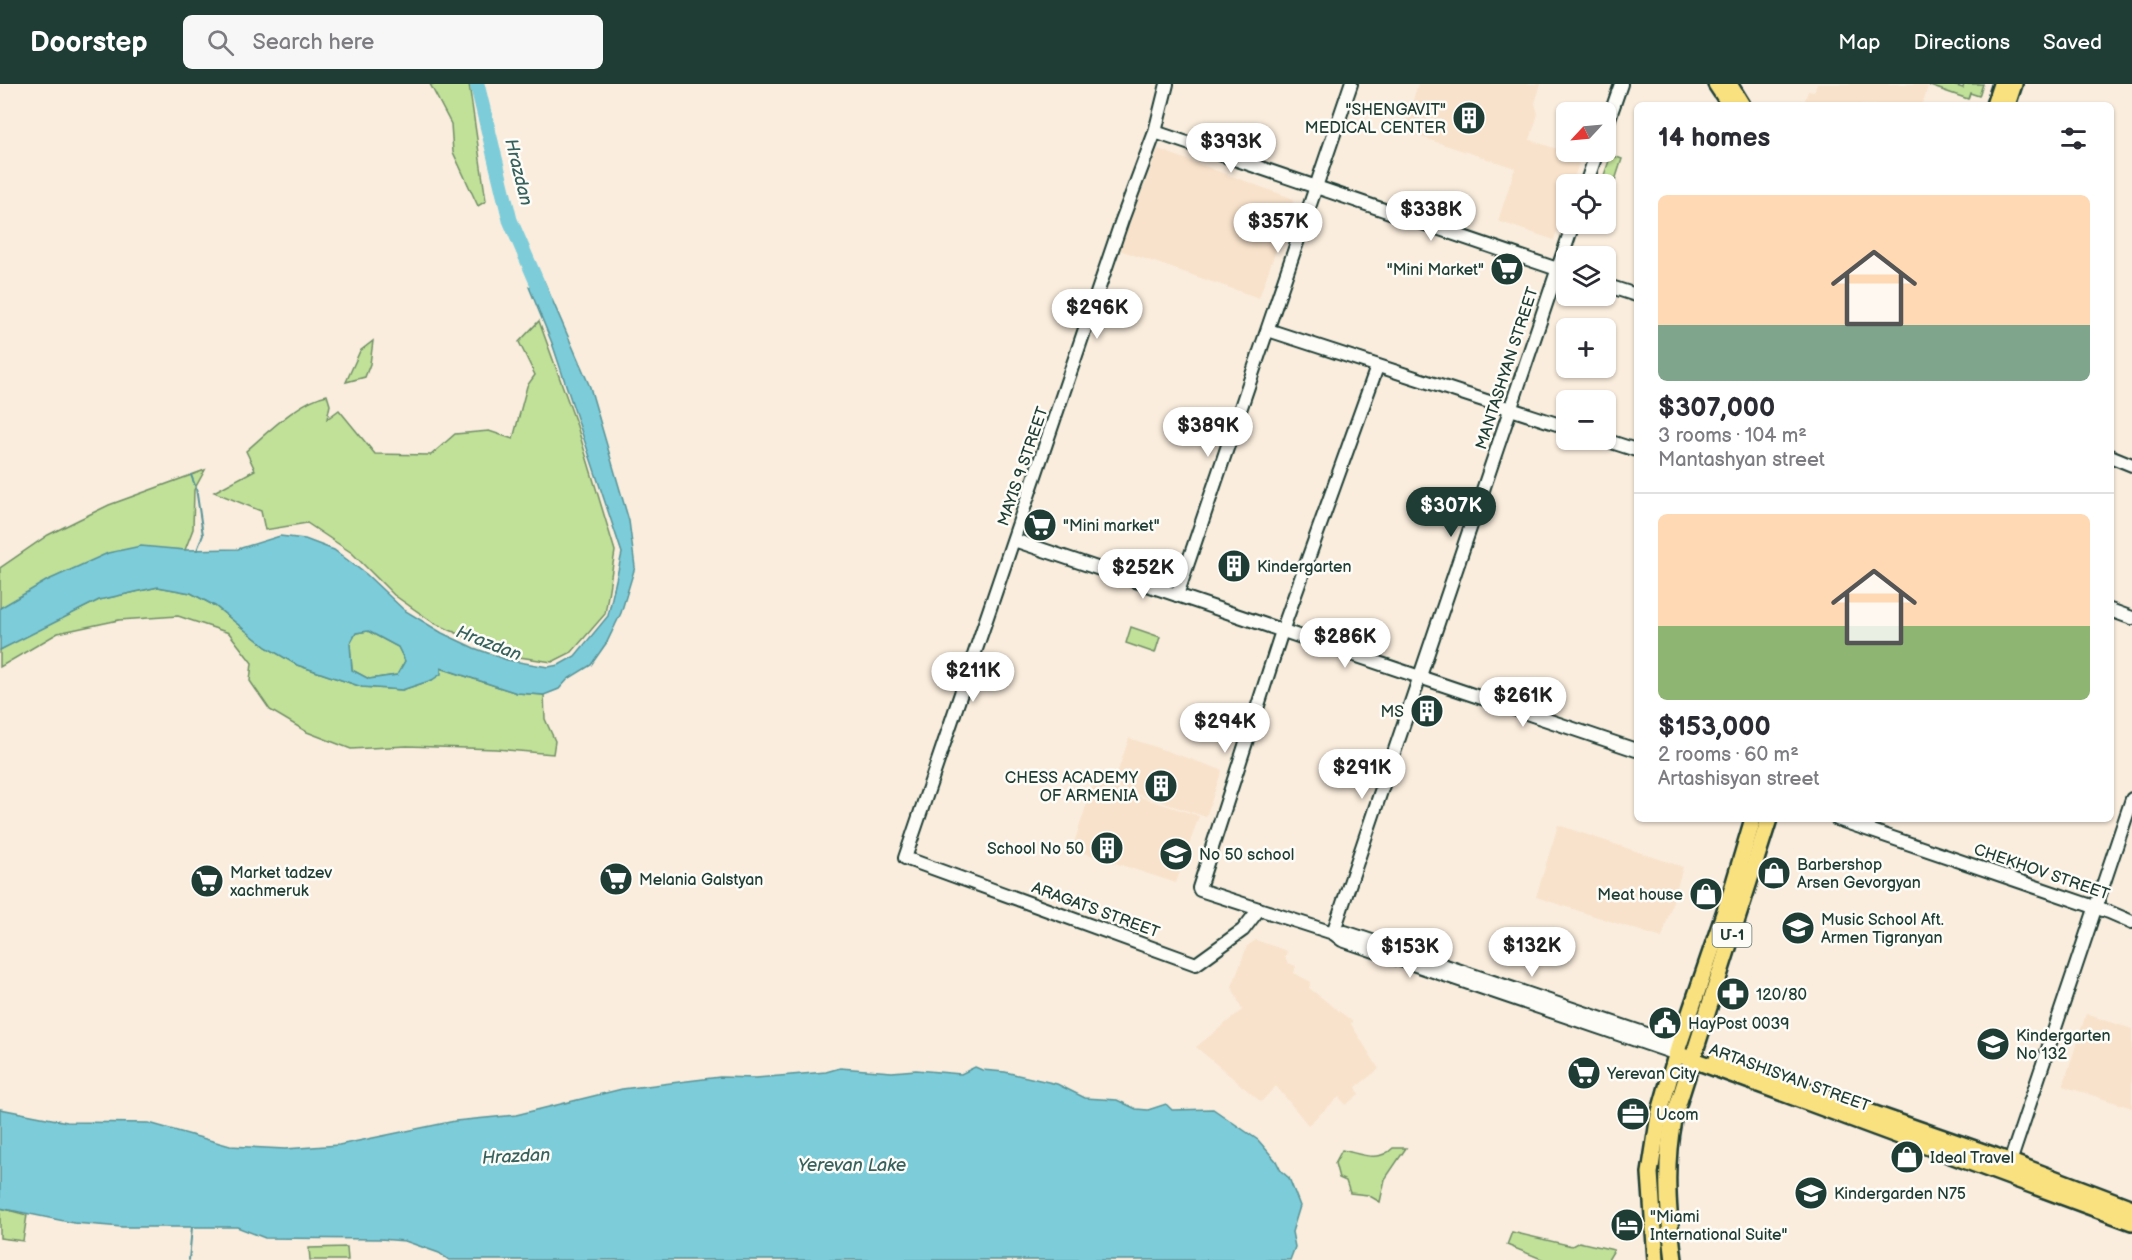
<!DOCTYPE html>
<html lang="en">
<head>
<meta charset="utf-8">
<style>
	body { margin:0; font-family:"Balsamiq Sans","Noto Sans Armenian",sans-serif; background:#f7f7f7; color:#2b2b33; height:100vh; display:flex; flex-direction:column; font-size:22px; white-space:nowrap }
	* { box-sizing:border-box; margin:0 }
	p { font-size:20px; color:#7c7c81 }
	.icon { flex:none; width:33px; height:33px; fill:none; stroke:currentColor; stroke-width:2; stroke-linecap:round; stroke-linejoin:round }
	.map { position:relative; flex:1; overflow:hidden }
	.panel { position:absolute; left:1634px; top:18px; width:480px; height:720px; display:flex; flex-direction:column; background:#fff; border-radius:9px; box-shadow:0 2px 4px #0004 }
	.panel>* { flex:none }
	.needle { width:39px; rotate:244deg }
	.controls { position:absolute; left:1556px; top:18px; display:grid; gap:12px }
	.controls a { display:grid; place-items:center; width:60px; height:60px; border-radius:9px; background:#fff; box-shadow:0 2px 4px #0004; font-size:30px }
	.price { position:absolute; translate:-50% -51px; padding:0 14px; border-radius:21px; background:#fff; color:#222; font-size:20px; line-height:39px; filter:drop-shadow(0 2px 3px #0008) }
	.price::after { content:''; position:absolute; left:50%; top:36px; width:18px; height:14px; margin-left:-9px; background:inherit; clip-path:polygon(0 0,100% 0,50% 100%) }
	.price.current { background:#1f3d34; color:#fff }
	ul { padding:0; list-style:none }
	li { display:grid; align-content:center; gap:12px; height:318px; padding:0 24px }
	li+li { border-top:2px solid #e1e1e2 }
	li span { display:grid; place-items:center; height:186px; border-radius:9px; color:#555 }
	li>.icon { margin-inline-start:auto }
	span .icon { width:108px; height:108px; fill:#fffc; stroke-width:1 }
	li b { font-size:26px }
	h2 { display:flex; justify-content:space-between; align-items:center; height:72px; padding:0 24px; font-size:26px }
	header { display:flex; align-items:center; gap:36px; box-sizing:border-box; height:84px; padding:0 30px; background:#1f3d34; color:#fff }
	header strong { font-size:28px }
	nav { display:flex; gap:33px; margin-inline-start:auto; font-size:21px }
	.search { width:420px; height:54px; background:#f7f7f7; display:flex; align-items:center; gap:15px; box-sizing:border-box; padding:0 21px; border-radius:9px; color:#7c7c81; font-size:22px }
	.map>svg:first-child { display:block }
	.built { fill:#f8e2cb }
	.green { fill:#c1e098; stroke:#708e66; stroke-width:1.5 }
	.water { fill:#7dccd9; stroke:#579397; stroke-width:1.5; fill-rule:evenodd }
	.lines { fill:none; stroke-linecap:round; stroke-linejoin:round }
	.stream { stroke:#579397; stroke-width:2 }
	.river { stroke:#7dccd9; stroke-width:15 }
	.minor-casing { stroke:#1f3d34; stroke-width:16 }
	.major-casing { stroke:#1f3d34; stroke-width:20 }
	.minor { stroke:#fdfcf7; stroke-width:12 }
	.major { stroke:#fae180; stroke-width:15 }
	.labels { text-anchor:middle; stroke-width:5; stroke-linejoin:round; paint-order:stroke }
	.shield { fill:#fdfcf7; stroke:#62766e; stroke-width:1.5 }
	.shield-label { font-size:15px; font-weight:bold; fill:#1f3d34 }
	.poi-label { font-size:16px; fill:#1f3d34; stroke:#fdfcf7; text-anchor:start }
	.street-label { font-size:16px; fill:#1f3d34; stroke:#fdfcf7 }
	.water-label { font-size:18px; font-style:italic; fill:#36615d; stroke:#fdfcf7 }
</style>
</head>
<body>
<header>
<strong>Doorstep</strong>
<div class="search"><svg class="icon" aria-label="search" viewBox="0 0 24 24"><circle cx="10" cy="10" r="6"/><path d="M15 15l6 6"/></svg>Search here</div>
<nav><a>Map</a><a>Directions</a><a>Saved</a></nav>
</header>
<div class="map">
<svg width="2132" height="1176" viewBox="0 0 2132 1176">
	<rect width="100%" height="100%" fill="#faeddd"/>
	<filter id="ink" filterUnits="userSpaceOnUse"><feTurbulence type="fractalNoise" baseFrequency=".0167" numOctaves="2"/><feDisplacementMap in="SourceGraphic" scale="12" xChannelSelector="R" yChannelSelector="G"/><feConvolveMatrix kernelMatrix="1 2 1 2 8 2 1 2 1" color-interpolation-filters="sRGB"/></filter>
	<g filter="url(#ink)">
		<g class="built">
			<path d="M1418 0H1541L1535 19 1538 30 1530 56 1581 73 1572 100H1566V119L1554 156 1498 137 1515 84 1403 47Z"/>
			<path d="M1817 0H1929L1922 21H1810L1805 16 1808 7 1814 8Z"/>
			<path d="M1158 65 1294 115 1259 214 1119 166Z"/>
			<path d="M1129 654 1222 686 1206 733 1113 702Z"/>
			<path d="M1094 698 1199 732 1176 799 1072 765Z"/>
			<path d="M1558 741 1683 783 1662 854 1536 813Z"/>
			<path d="M1256 856 1287 867 1285 873 1288 879 1296 882 1294 889 1311 898 1309 904 1352 937 1351 940 1379 985 1356 1003 1359 1010 1346 1021 1339 1013 1308 1041 1276 1002 1261 1018 1196 963 1242 926 1232 903 1247 862Z"/>
			<path d="M2086 930 2132 945V1024L2063 1002Z"/>
		</g>
		<g class="green">
			<path d="M430 0H469L486 117 478 122 453 68 451 40Z"/>
			<path d="M1931 0H1950L1963 4 1964 0H1983L1979 12 1970 9 1968 15 1930 2Z"/>
			<path d="M1611 71 1622 75 1605 127V100H1601Z"/>
			<path d="M539 237 577 342 615 467 605 530 572 568 552 578 506 571 434 539 394 511 352 469 307 439 265 446 261 427 214 408 255 386 246 367C267 349 300 316 327 311L330 321 327 335 339 326 375 370 431 371 455 350 489 347 513 355 527 302 535 291 519 258Z"/>
			<path d="M373 257 370 280 365 293 346 298 360 267Z"/>
			<path d="M205 386 194 406 193 445 185 466 165 465 0 524V484L48 451 78 436 109 421Z"/>
			<path d="M158 503 191 509 215 522 266 563 297 581 362 603 402 606 432 596 440 584 517 609 544 611 545 635 555 657 553 670 496 665 407 662 351 665 307 648 270 626 250 597 252 579 229 549 178 532 119 536 58 549 0 583V566L8 561 99 516Z"/>
			<path d="M1131 543 1160 553 1155 569 1126 559Z"/>
			<path d="M368 547 398 563 405 577 397 591 369 595 352 586 350 560 356 549Z"/>
			<path d="M1393 1064H1406L1385 1095 1380 1118 1368 1111 1350 1109 1346 1097 1339 1094 1335 1079 1342 1066C1361 1070 1378 1079 1393 1064Z"/>
			<path d="M0 1124 27 1131 23 1157 0 1154Z"/>
			<path d="M1512 1148 1572 1162 1579 1158 1614 1166 1608 1176H1544L1507 1161Z"/>
			<path d="M347 1163 348 1176H310L309 1164Z"/>
		</g>
		<g class="water">
			<path d="M544 197 590 303 629 437 635 483 621 529 607 558 591 581 568 595 559 605 544 611 517 609 441 584V590L432 596 402 606 362 603 297 581 266 563 215 522 191 509 158 503 99 516 0 566V524L46 497 108 469 141 462 185 466 238 465 280 452 305 455 334 466 366 490 404 526 442 549 474 564 507 576 548 583 559 581 575 572 608 532 622 469 552 259 529 203ZM368 547 398 563 405 577 397 591 369 595 352 586 350 560 356 549Z"/>
			<path d="M975 983 982 986 1005 988 1057 1000 1085 1014 1117 1016 1136 1025 1148 1026 1166 1020 1172 1026 1213 1025 1258 1056 1276 1077 1281 1087 1289 1094 1300 1122 1292 1148 1295 1163 1290 1176H449L439 1169 405 1157 380 1155 265 1154 237 1143H122L74 1139 0 1124V1025L67 1038 149 1039 230 1062 285 1065 339 1061 455 1037 516 1031 622 1005 720 993 756 994 826 988 840 984 892 988 916 986 961 990Z"/>
		</g>
		<g class="lines">
			<g class="stream">
				<path d="M191 391 196 404 203 451 197 466"/>
				<path d="M189 1176 192 1143"/>
			</g>
			<path class="river" d="M477 0 510 136 545 217"/>
			<g class="minor-casing">
				<g id="minor">
					<path d="M1167 0 1155 48 1122 136 905 774 1196 880 1243 846 1259 825"/>
					<path d="M1605 46 1621 0"/>
					<path d="M1155 48 1566 188"/>
					<path d="M1586 100 1597 68"/>
					<path d="M1605 201 1636 211"/>
					<path d="M1268 246 1566 343"/>
					<path d="M1377 283 1282 547 1199 804 1200 806 1333 849 1345 848 1366 855 1679 961"/>
					<path d="M1605 356 1636 366"/>
					<path d="M2110 372 2132 381"/>
					<path d="M1014 456 1636 666"/>
					<path d="M1177 511 1351 0"/>
					<path d="M2110 526 2132 534"/>
					<path d="M1837 735 2109 828 2132 838"/>
					<path d="M1333 849 1573 140"/>
					<path d="M1333 849 1342 856 1677 970"/>
					<path d="M2008 1084 2132 715"/>
				</g>
			</g>
			<g class="major-casing">
				<g id="major">
					<path d="M1716 0 1730 21"/>
					<path d="M1729 0 1742 21"/>
					<path d="M1994 21 2001 0"/>
					<path d="M2007 21 2014 0"/>
					<path d="M1677 970 2132 1138"/>
					<path d="M1717 975 1995 1072 2132 1124"/>
					<path d="M1656 1176 1650 1089 1659 1031 1679 961 1731 809 1753 735"/>
					<path d="M1674 1176C1668 1129 1664 1082 1673 1036L1769 735"/>
				</g>
			</g>
			<use href="#minor" class="minor"/>
			<use href="#major" class="major"/>
		</g>
	</g>
	<defs>
		<g id="building-disc" transform="scale(1.725)"><circle r="9.5" fill="#1f3d34" stroke="#fdfcf7"/><path d="M-4-6H4V6H1V3H-1V6H-4ZM-2.5-4.3h1.7v1.8h-1.7ZM.8-4.3h1.7v1.8H.8ZM-2.5-1h1.7V.8h-1.7ZM.8-1h1.7V.8H.8Z" fill="#fff"/></g>
		<g id="supermarket-disc" transform="scale(1.725)"><circle r="9.5" fill="#1f3d34" stroke="#fdfcf7"/><path d="M-6-5.5h2.5l.6 2H6L4.5 2H-2.5L-4.4-4H-6ZM-1.5 3.2a1.3 1.3 0 1 0 .1 0ZM3 3.2a1.3 1.3 0 1 0 .1 0Z" fill="#fff"/></g>
		<g id="school-disc" transform="scale(1.725)"><circle r="9.5" fill="#1f3d34" stroke="#fdfcf7"/><path d="M0-5L7-2L0 1L-7-2ZM-4 1L0 2.5L4 1V4Q0 6-4 4Z" fill="#fff"/></g>
		<g id="shop-disc" transform="scale(1.725)"><circle r="9.5" fill="#1f3d34" stroke="#fdfcf7"/><path d="M-5-2.5h2.3a2.7 3.5 0 0 1 5.4 0H5L5.5 6h-11ZM-1.5-2.5h3a1.5 2.3 0 0 0-3 0Z" fill="#fff"/></g>
		<g id="pharmacy-disc" transform="scale(1.725)"><circle r="9.5" fill="#1f3d34" stroke="#fdfcf7"/><path d="M-2-6h4v4h4v4h-4v4h-4v-4h-4v-4h4Z" fill="#fff"/></g>
		<g id="civic-disc" transform="scale(1.725)"><circle r="9.5" fill="#1f3d34" stroke="#fdfcf7"/><path d="M-.6-6.5H3V-4.5H.6V-3L4-1V1h2V6H-6V1h2V-1L-.6-3ZM-1.2 2.5V6h2.4V2.5Z" fill="#fff"/></g>
		<g id="office-disc" transform="scale(1.725)"><circle r="9.5" fill="#1f3d34" stroke="#fdfcf7"/><path d="M-6-3h4V-5.5h4V-3h4V5H-6ZM-1-4.5V-3h2v-1.5ZM-6 0V1H6V0Z" fill="#fff"/></g>
		<g id="hotel-disc" transform="scale(1.725)"><circle r="9.5" fill="#1f3d34" stroke="#fdfcf7"/><path d="M-6-4.5h1.5V1H6V5H4.5V3h-9V5H-6ZM-4 0a1.8 1.8 0 1 1 3.6 0ZM.5 0V-2.5h3Q6-2.5 6 0Z" fill="#fff"/></g>
	</defs>
	<g fill-rule="evenodd">
		<use href="#building-disc" x="1469" y="34"/>
		<use href="#supermarket-disc" x="1507" y="185"/>
		<use href="#supermarket-disc" x="1040" y="441"/>
		<use href="#building-disc" x="1234" y="482"/>
		<use href="#building-disc" x="1427" y="627"/>
		<use href="#building-disc" x="1161" y="702"/>
		<use href="#building-disc" x="1107" y="764"/>
		<use href="#school-disc" x="1176" y="770"/>
		<use href="#shop-disc" x="1774" y="789"/>
		<use href="#supermarket-disc" x="616" y="795"/>
		<use href="#supermarket-disc" x="207" y="797"/>
		<use href="#shop-disc" x="1706" y="810"/>
		<use href="#school-disc" x="1798" y="844"/>
		<use href="#pharmacy-disc" x="1733" y="910"/>
		<use href="#civic-disc" x="1665" y="939"/>
		<use href="#school-disc" x="1993" y="960"/>
		<use href="#supermarket-disc" x="1584" y="989"/>
		<use href="#office-disc" x="1633" y="1030"/>
		<use href="#shop-disc" x="1907" y="1073"/>
		<use href="#school-disc" x="1811" y="1109"/>
		<use href="#hotel-disc" x="1627" y="1141"/>
	</g>
	<g class="labels">
		<rect class="shield" x="1712.5" y="839" width="39" height="24" rx="4.5"/>
		<g class="shield-label">
			<text x="1732" y="856">Մ-1</text>
		</g>
		<g class="poi-label">
			<text x="1446" y="31" text-anchor="end">"SHENGAVIT"<tspan x="1446" dy="18">MEDICAL CENTER</tspan></text>
			<text x="1484" y="191" text-anchor="end">"Mini Market"</text>
			<text x="1063" y="447">"Mini market"</text>
			<text x="1257" y="488">Kindergarten</text>
			<text x="1404" y="633" text-anchor="end">MS</text>
			<text x="1138" y="699" text-anchor="end">CHESS ACADEMY<tspan x="1138" dy="18">OF ARMENIA</tspan></text>
			<text x="1084" y="770" text-anchor="end">School No 50</text>
			<text x="1199" y="776">No 50 school</text>
			<text x="1797" y="786">Barbershop<tspan x="1797" dy="18">Arsen Gevorgyan</tspan></text>
			<text x="230" y="794">Market tadzev<tspan x="230" dy="18">xachmeruk</tspan></text>
			<text x="639" y="801">Melania Galstyan</text>
			<text x="1683" y="816" text-anchor="end">Meat house</text>
			<text x="1821" y="841">Music School Aft.<tspan x="1821" dy="18">Armen Tigranyan</tspan></text>
			<text x="1756" y="916">120/80</text>
			<text x="1688" y="945">HayPost 0039</text>
			<text x="2016" y="957">Kindergarten<tspan x="2016" dy="18">No 132</tspan></text>
			<text x="1607" y="995">Yerevan City</text>
			<text x="1656" y="1036">Ucom</text>
			<text x="1930" y="1079">Ideal Travel</text>
			<text x="1834" y="1115">Kindergarden N75</text>
			<text x="1650" y="1138">"Miami<tspan x="1650" dy="18">International Suite"</tspan></text>
		</g>
		<g class="street-label">
			<text transform="translate(1506 284) rotate(-72)" y="6">MANTASHYAN STREET</text>
			<text transform="translate(1022 382) rotate(-71)" y="6">MAYIS 9 STREET</text>
			<text transform="translate(2042 787) rotate(19)" y="6">CHEKHOV STREET</text>
			<text transform="translate(1096 825) rotate(20)" y="6">ARAGATS STREET</text>
			<text transform="translate(1790 993) rotate(20)" y="6">ARTASHISYAN STREET</text>
		</g>
		<g class="water-label">
			<text transform="translate(519 88) rotate(76)" y="6">Hrazdan</text>
			<text transform="translate(489 559) rotate(21)" y="6">Hrazdan</text>
			<text transform="translate(516 1072) rotate(-3)" y="6">Hrazdan</text>
			<text x="852" y="1087">Yerevan Lake</text>
		</g>
	</g>
</svg>
<div class="controls">
<a><svg class="needle" viewBox="-14 -14 28 28"><path d="M0-13l5 13h-10z" fill="#e53935"/><path d="M0 13l5-13h-10z" fill="#7c7c81"/></svg></a>
<a><svg class="icon" aria-label="locate" viewBox="0 0 24 24"><circle cx="12" cy="12" r="6"/><path d="M12 2v4M12 18v4M2 12h4M18 12h4"/></svg></a>
<a><svg class="icon" aria-label="layers" viewBox="0 0 24 24"><path d="M12 4l9 5-9 5-9-5zM3 14l9 5 9-5"/></svg></a>
<a>+</a>
<a>−</a>
</div>
<b class="price" style="left:1231px;top:90px">$393K</b>
<b class="price" style="left:1431px;top:158px">$338K</b>
<b class="price" style="left:1278px;top:170px">$357K</b>
<b class="price" style="left:1097px;top:256px">$296K</b>
<b class="price" style="left:1208px;top:374px">$389K</b>
<b class="price current" style="left:1451px;top:454px">$307K</b>
<b class="price" style="left:1143px;top:516px">$252K</b>
<b class="price" style="left:1345px;top:585px">$286K</b>
<b class="price" style="left:973px;top:619px">$211K</b>
<b class="price" style="left:1523px;top:644px">$261K</b>
<b class="price" style="left:1225px;top:670px">$294K</b>
<b class="price" style="left:1362px;top:716px">$291K</b>
<b class="price" style="left:1532px;top:894px">$132K</b>
<b class="price" style="left:1410px;top:895px">$153K</b>
<section class="panel">
<h2>14 homes<svg class="icon" aria-label="filters" viewBox="0 0 24 24"><path d="M4 7h16M4 17h16"/><circle cx="9" cy="7" r="2"/><circle cx="15" cy="17" r="2"/></svg></h2>
<ul>
<li><span style="background:linear-gradient(#ffd9b3 70%,#7fa58c 0)"><svg class="icon" aria-label="home" viewBox="0 0 24 24"><path d="M3 11l9-7 9 7M6 9v11h12V9"/></svg></span><div><b>$307,000</b><p>3 rooms · 104 m²</p><p>Mantashyan street</p></div></li>
<li><span style="background:linear-gradient(#ffd9b3 60%,#8fb573 0)"><svg class="icon" aria-label="home" viewBox="0 0 24 24"><path d="M3 11l9-7 9 7M6 9v11h12V9"/></svg></span><div><b>$153,000</b><p>2 rooms · 60 m²</p><p>Artashisyan street</p></div></li>
</ul>
</section>
</div>
</body>
</html>
